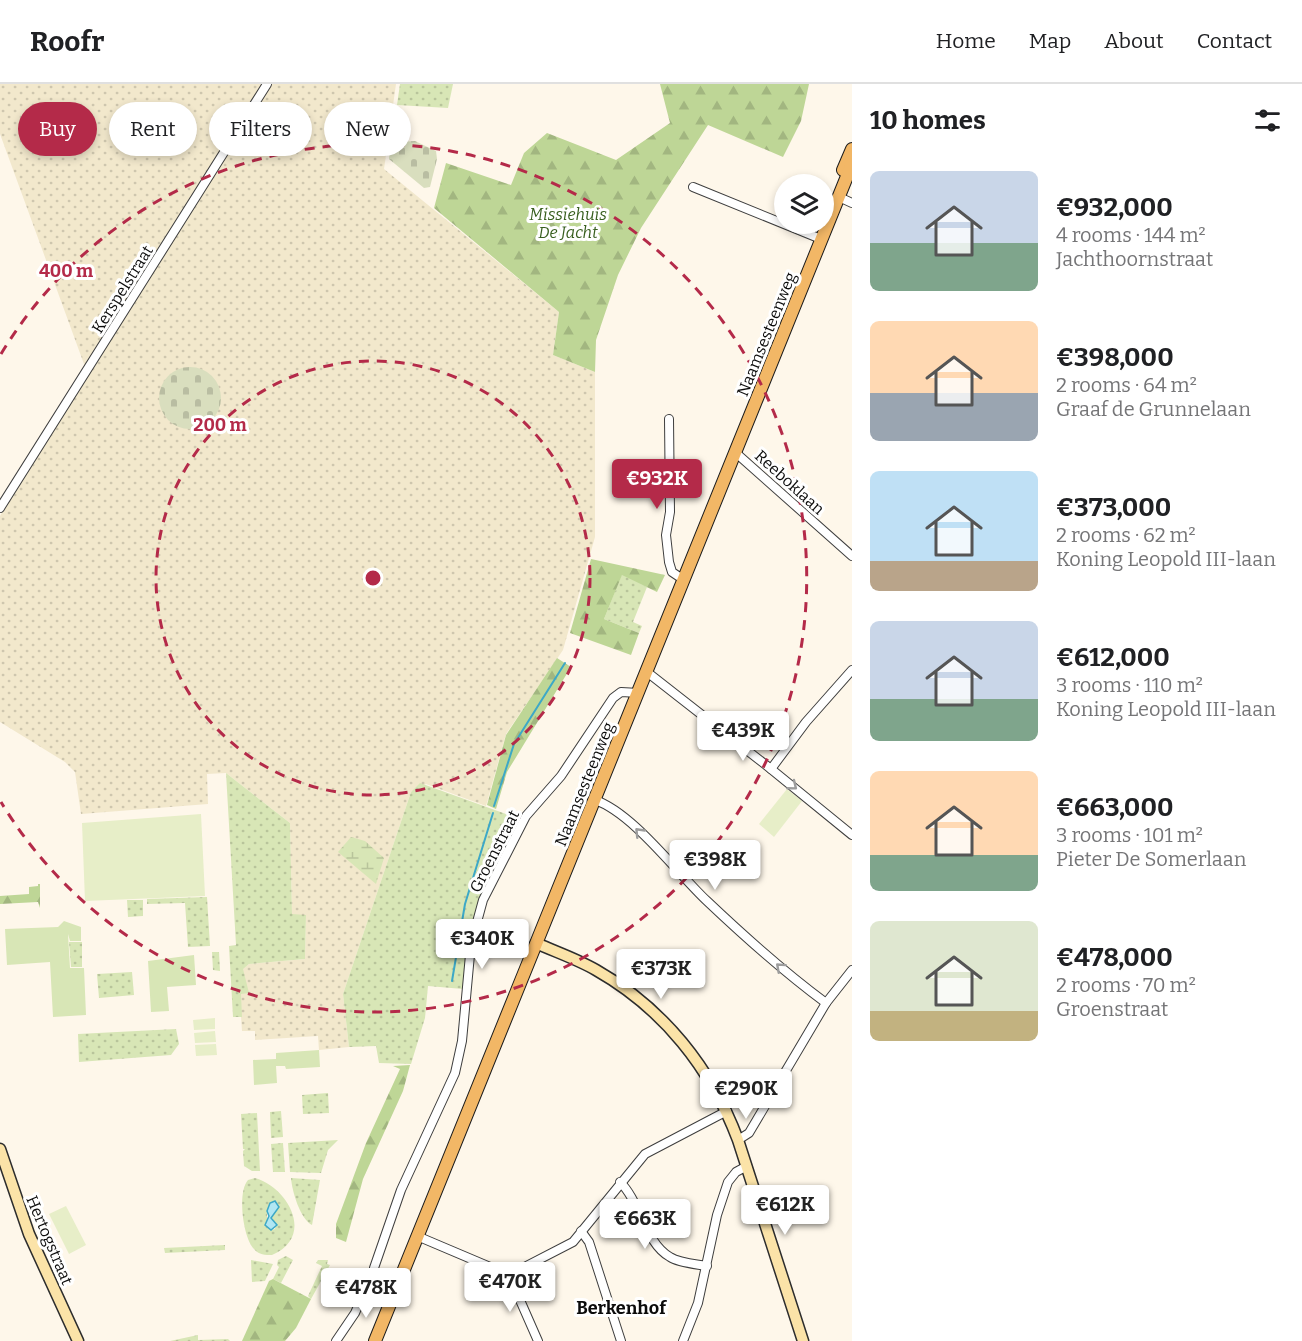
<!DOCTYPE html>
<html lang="en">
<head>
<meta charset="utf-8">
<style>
	body { margin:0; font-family:Bitter,serif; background:#f2f2f2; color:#202124; height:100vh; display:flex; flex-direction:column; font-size:22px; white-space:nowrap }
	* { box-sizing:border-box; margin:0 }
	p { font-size:20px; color:#757577 }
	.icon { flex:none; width:33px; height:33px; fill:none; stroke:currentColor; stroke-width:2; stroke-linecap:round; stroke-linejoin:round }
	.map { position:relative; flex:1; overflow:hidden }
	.sheet { display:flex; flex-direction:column; background:#fff; width:450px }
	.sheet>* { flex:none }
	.banner { position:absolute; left:18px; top:18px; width:570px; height:54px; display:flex; gap:12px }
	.tools { position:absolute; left:774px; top:90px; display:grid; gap:12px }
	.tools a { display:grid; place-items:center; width:60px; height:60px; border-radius:50%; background:#fff; box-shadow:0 3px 9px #0003; font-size:30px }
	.price { position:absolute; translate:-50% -51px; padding:0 14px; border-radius:6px; background:#fff; color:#222; font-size:20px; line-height:39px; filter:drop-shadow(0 2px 3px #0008) }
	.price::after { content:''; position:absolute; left:50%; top:36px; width:18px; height:14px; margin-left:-9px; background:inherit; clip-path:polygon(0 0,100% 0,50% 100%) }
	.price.selected { background:#b42a49; color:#fff }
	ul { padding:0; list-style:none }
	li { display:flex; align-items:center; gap:18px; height:150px; padding:0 18px }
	li span { display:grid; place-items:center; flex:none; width:168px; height:120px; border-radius:9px; color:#555 }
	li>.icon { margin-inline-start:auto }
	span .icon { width:72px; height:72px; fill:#fffc; stroke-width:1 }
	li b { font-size:26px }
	h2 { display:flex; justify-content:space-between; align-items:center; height:72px; padding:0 18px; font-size:26px }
	.pill { padding:0 21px; border-radius:27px; background:#fff; box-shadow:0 3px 9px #0003; font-size:21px; line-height:54px }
	.pill.selected { background:#b42a49; color:#fff }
	header { display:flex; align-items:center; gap:36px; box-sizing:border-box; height:84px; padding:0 30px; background:#fff; border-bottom:2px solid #e0e0e0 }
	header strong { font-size:28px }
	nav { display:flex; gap:33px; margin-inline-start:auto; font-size:21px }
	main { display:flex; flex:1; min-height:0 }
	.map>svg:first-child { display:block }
	.farmland { fill:url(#farmland-dots) }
	.grass { fill:url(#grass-dots); fill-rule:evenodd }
	.forest { fill:url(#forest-firs) }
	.wetland { fill:url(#wetland-marsh) }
	.cemetery { fill:url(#cemetery-stones) }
	.park { fill:#d8e6b6 }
	.pitch { fill:#e7eec8 }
	.water { fill:url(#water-ripples); stroke:#3ca8c7; stroke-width:1.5 }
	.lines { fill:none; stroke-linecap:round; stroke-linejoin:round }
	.stream { stroke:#3ca8c7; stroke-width:2 }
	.street-casing { stroke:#3e3e3e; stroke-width:10 }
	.secondary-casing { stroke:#2d2d2d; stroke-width:13 }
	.primary-casing { stroke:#1c1c1c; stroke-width:14 }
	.street { stroke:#fff; stroke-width:8 }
	.secondary { stroke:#fbe3a8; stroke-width:10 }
	.primary { stroke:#f2b766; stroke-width:12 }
	.oneway { stroke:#9d9d9d }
	.ring { fill:none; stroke:#b42a49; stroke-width:3; stroke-dasharray:10 8 }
	.labels { text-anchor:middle; stroke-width:6; stroke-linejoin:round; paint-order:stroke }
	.park-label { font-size:16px; font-style:italic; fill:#385f1f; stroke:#fff }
	.street-label { font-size:16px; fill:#0b0b0b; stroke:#fff }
	.neighbourhood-label { font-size:18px; font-weight:bold; fill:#0b0b0b; stroke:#fff }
	.centre { fill:#b42a49; stroke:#fff; stroke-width:3 }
	.ring-label { font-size:18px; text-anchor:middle; font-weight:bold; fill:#b42a49; stroke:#fff; stroke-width:6; stroke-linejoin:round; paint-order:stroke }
</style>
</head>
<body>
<header>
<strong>Roofr</strong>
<nav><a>Home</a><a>Map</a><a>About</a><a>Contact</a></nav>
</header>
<main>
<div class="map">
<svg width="852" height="1257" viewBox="0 0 852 1257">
	<defs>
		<pattern id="farmland-dots" width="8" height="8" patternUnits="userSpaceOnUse" patternTransform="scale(1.5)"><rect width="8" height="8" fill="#f2e8cc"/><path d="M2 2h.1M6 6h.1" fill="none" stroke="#cec6ae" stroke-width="1.8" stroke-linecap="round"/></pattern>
		<pattern id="grass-dots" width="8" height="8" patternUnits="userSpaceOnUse" patternTransform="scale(1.5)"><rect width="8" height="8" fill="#d8e6b6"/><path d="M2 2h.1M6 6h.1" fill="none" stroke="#b8c49b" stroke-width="1.8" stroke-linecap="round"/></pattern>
		<pattern id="forest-firs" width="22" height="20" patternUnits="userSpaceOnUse" patternTransform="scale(1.5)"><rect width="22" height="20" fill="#bed696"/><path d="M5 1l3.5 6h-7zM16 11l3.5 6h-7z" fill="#a2b680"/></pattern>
		<pattern id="wetland-marsh" width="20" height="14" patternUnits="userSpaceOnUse" patternTransform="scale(1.5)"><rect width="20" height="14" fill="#d8e6b6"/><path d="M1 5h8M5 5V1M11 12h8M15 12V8" fill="none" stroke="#b8c49b"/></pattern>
		<pattern id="cemetery-stones" width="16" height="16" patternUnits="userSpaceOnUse" patternTransform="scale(1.5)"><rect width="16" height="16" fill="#d9debe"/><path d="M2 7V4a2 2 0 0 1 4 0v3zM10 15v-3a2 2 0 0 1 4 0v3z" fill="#b9bda2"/></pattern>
		<pattern id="water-ripples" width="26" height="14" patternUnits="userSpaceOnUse" patternTransform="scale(1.5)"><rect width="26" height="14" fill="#b1e6f3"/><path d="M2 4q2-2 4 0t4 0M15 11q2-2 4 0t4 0" fill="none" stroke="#97c4cf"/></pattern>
	</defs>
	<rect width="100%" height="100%" fill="#fef7ea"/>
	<path class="farmland" d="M0 0H396L384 85 559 228 553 271 595 288V453L563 566 506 650 486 722 426 700 411 708 343 910 349 963 319 966 318 952 255 956V947H242L238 888 249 880 305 875 306 831H292L290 739 226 689 207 690 208 720 81 730 75 688 65 678 0 638V432L88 291 0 50Z"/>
	<g class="grass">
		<path d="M400 0H453L448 24 397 21Z"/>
		<path d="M622 490 647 503 633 538 642 542 639 549 604 535Z"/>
		<path d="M226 689 290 739 292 830 306 831 305 875 249 880 243 885 249 909 241 910 242 933H233L229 862 236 861Z"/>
		<path d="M420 699 506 730 517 736C485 797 469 837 463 905L428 902 425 934 411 980 379 979 376 962 349 963 343 910 411 708Z"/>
		<path d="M207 813 210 862 188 863 185 819 147 820V815Z"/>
		<path d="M143 816V832L128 833 127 816Z"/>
		<path d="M69 858H82V883H71Z"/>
		<path d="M212 868H219L220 887 213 886Z"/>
		<path d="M132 888 134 911 99 914 97 890Z"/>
		<path d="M176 945 179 960 171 971 79 978 78 950Z"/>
		<path d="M328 1009 329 1029 303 1030 302 1011Z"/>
		<path d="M281 1027 283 1053 271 1054 270 1028Z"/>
		<path d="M257 1029 260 1087H252L244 1082 243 1067 245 1065H243L241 1030Z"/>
		<path d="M338 1056 328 1066 321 1089 290 1088 288 1059Z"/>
		<path d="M283 1059 285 1088H273L271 1060Z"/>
		<path d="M255 1094C289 1104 315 1153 272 1171 265 1171 259 1171 254 1165 243 1154 237 1108 248 1096ZM275 1117 279 1123 271 1133 276 1139 275 1145 271 1146 267 1143V1128L270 1119Z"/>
		<path d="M291 1094 320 1096 312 1141C300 1135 292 1107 291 1094Z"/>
		<path d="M225 1161V1166L165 1169 164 1164Z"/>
		<path d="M286 1172 293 1176 281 1199 273 1195 279 1183 277 1181 278 1176Z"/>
		<path d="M251 1176 273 1180 265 1197 252 1198Z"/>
		<path d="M318 1176H328L327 1180 330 1181 311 1215 308 1212 322 1182 316 1179Z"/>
		<path d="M198 1251V1256L228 1255 230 1257H170Z"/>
	</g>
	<g class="forest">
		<path d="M660 0H809L801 37 783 73 708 41 641 144 618 191 596 256 595 288 553 271 559 228 434 124 446 79 511 101 524 69 547 49 616 76 670 39Z"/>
		<path d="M591 475 665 491 657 508 622 491 604 535 639 549 631 571 570 549Z"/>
		<path d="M557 574 571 583 507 688 496 725 487 721 506 651Z"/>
		<path d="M38 800H40V824L38 818 0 820V812L29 810V803L38 802Z"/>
		<path d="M410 981 403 1007 363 1095 346 1158 336 1154V1140L366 1059 400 985 393 982Z"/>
		<path d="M273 1195 311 1215 296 1244 285 1257H242L269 1197Z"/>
	</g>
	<path class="wetland" d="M351 753 365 757 384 774 376 800 338 768Z"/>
	<g class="cemetery">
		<path d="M415 57 436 67 437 75 430 103 424 104 389 75 390 63 400 58Z"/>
		<circle cx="190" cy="314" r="31"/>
	</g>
	<g class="park">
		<path d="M64 837 81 843V857H70L68 850 70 884H84L86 931 53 933 50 878 7 881 5 845 58 843Z"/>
		<path d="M194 871 196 901 167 903 169 927 151 928 148 877Z"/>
		<path d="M319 966 320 983 286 985 285 982H276L277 999 254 1001 253 976 276 975V969Z"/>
	</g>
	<g class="pitch">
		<path d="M787 705 802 717 774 753 759 740Z"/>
		<path d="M201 730 205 812 85 817 82 739Z"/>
		<path d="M215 934V945L194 946 193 936Z"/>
		<path d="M215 947 216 958 195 959 194 949Z"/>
		<path d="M216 960 217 971 196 972 195 961Z"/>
		<path d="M66 1122 86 1161 69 1170 49 1130Z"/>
	</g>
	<path class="water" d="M275 1117 279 1123 271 1134 277 1141 271 1146 265 1141 269 1132 267 1127 270 1119Z"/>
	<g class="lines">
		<g class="stream">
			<path d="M494 722 514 660 565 579"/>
			<path d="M452 897 465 820 493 729"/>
		</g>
		<g class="street-casing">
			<g id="street">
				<path d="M693 103 821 155"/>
				<path d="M839 113 852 119"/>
				<path d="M669 335 670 428 666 451 669 478 672 488 684 496"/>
				<path d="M736 369 852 472"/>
				<path d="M0 424 267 0"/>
				<path d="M647 588 771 685 852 751"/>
				<path d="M771 685 806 638 852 586"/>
				<path d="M595 716C633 729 677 789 707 817 745 853 784 888 826 919"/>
				<path d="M738 1056 749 1049 826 919 852 886"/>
				<path d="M620 1098C640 1117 645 1159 670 1173 679 1179 696 1180 707 1182"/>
				<path d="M581 1147 589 1158 621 1257"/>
				<path d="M417 1152 509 1191 538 1257"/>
				<path d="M374 1184 401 1106 455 989 462 957 471 860 483 816 526 732 561 692 613 614 621 608 639 609"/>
				<path d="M509 1191 573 1158 645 1070 727 1027"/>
				<path d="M336 1257 355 1229 369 1197"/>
				<path d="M683 1257 698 1219 717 1131 728 1098 736 1088 747 1082"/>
			</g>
		</g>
		<g class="secondary-casing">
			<g id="secondary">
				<path d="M536 859C556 868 577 875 596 886 663 924 711 984 738 1056L803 1257"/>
				<path d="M0 1065 29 1150 78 1257"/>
			</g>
		</g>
		<g class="primary-casing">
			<g id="primary">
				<path d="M843 86 852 65"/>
				<path d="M375 1257 852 80"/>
			</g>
		</g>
		<use href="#street" class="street"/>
		<use href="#secondary" class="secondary"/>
		<use href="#primary" class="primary"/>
	</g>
	<defs><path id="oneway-chevron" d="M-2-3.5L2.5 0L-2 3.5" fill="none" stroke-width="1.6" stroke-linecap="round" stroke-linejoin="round" transform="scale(1.5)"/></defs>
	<g class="oneway">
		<use href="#oneway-chevron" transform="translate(793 702) rotate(39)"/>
		<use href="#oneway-chevron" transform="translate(639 748) rotate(-134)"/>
		<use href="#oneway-chevron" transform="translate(780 883) rotate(-138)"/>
	</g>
	<g class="ring">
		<circle cx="373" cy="494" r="217"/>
		<path d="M1 270A434 434 0 1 1 1 718"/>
	</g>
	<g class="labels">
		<g class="park-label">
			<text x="568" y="136">Missiehuis<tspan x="568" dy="18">De Jacht</tspan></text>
		</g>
		<g class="street-label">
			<text transform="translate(122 205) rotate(-58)" y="6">Kerspelstraat</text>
			<text transform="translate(766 250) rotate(-68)" y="6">Naamsesteenweg</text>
			<text transform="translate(790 398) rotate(42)" y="6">Reeboklaan</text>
			<text transform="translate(584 700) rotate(-68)" y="6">Naamsesteenweg</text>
			<text transform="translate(494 767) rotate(-63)" y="6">Groenstraat</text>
			<text transform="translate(50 1156) rotate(67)" y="6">Hertogstraat</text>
		</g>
		<g class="neighbourhood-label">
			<text x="621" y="1230">Berkenhof</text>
		</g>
	</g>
	<circle cx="373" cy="494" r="9" class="centre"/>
	<g class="ring-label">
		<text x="66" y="193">400 m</text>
		<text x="220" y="347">200 m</text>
	</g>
</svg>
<div class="tools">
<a><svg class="icon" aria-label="layers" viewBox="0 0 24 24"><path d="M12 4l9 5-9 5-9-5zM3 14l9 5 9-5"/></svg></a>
</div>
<b class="price selected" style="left:657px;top:426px">€932K</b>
<b class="price" style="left:743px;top:678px">€439K</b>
<b class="price" style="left:715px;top:807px">€398K</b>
<b class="price" style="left:482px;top:886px">€340K</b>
<b class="price" style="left:661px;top:916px">€373K</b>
<b class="price" style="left:746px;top:1036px">€290K</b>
<b class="price" style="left:785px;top:1152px">€612K</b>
<b class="price" style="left:645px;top:1166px">€663K</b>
<b class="price" style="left:510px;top:1229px">€470K</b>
<b class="price" style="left:366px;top:1235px">€478K</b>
<div class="banner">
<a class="pill selected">Buy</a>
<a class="pill">Rent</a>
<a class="pill">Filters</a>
<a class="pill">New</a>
</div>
</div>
<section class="sheet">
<h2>10 homes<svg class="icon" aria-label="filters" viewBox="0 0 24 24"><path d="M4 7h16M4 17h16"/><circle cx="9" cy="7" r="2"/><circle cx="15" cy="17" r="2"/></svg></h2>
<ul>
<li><span style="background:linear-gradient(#c9d6e8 60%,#7fa58c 0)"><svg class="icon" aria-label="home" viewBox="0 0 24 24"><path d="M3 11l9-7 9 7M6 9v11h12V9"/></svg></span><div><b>€932,000</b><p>4 rooms · 144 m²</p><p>Jachthoornstraat</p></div></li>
<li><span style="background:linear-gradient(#ffd9b3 60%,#9aa5b1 0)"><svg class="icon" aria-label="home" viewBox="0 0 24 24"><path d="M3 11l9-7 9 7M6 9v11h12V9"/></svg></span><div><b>€398,000</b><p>2 rooms · 64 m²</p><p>Graaf de Grunnelaan</p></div></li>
<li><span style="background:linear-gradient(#bfe0f5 75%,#b9a48a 0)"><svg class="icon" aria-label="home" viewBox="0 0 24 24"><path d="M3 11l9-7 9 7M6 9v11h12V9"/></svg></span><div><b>€373,000</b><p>2 rooms · 62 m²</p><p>Koning Leopold III-laan</p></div></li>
<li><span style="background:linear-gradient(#c9d6e8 65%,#7fa58c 0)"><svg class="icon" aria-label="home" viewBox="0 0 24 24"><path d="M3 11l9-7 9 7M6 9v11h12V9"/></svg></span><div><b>€612,000</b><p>3 rooms · 110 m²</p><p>Koning Leopold III-laan</p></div></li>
<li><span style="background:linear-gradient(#ffd9b3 70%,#7fa58c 0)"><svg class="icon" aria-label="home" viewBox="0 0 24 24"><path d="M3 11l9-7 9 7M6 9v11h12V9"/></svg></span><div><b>€663,000</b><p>3 rooms · 101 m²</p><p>Pieter De Somerlaan</p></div></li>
<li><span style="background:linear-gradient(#dfe7d0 75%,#c2b280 0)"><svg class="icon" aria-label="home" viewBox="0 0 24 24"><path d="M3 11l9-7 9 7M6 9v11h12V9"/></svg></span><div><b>€478,000</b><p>2 rooms · 70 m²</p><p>Groenstraat</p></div></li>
</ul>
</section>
</main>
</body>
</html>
